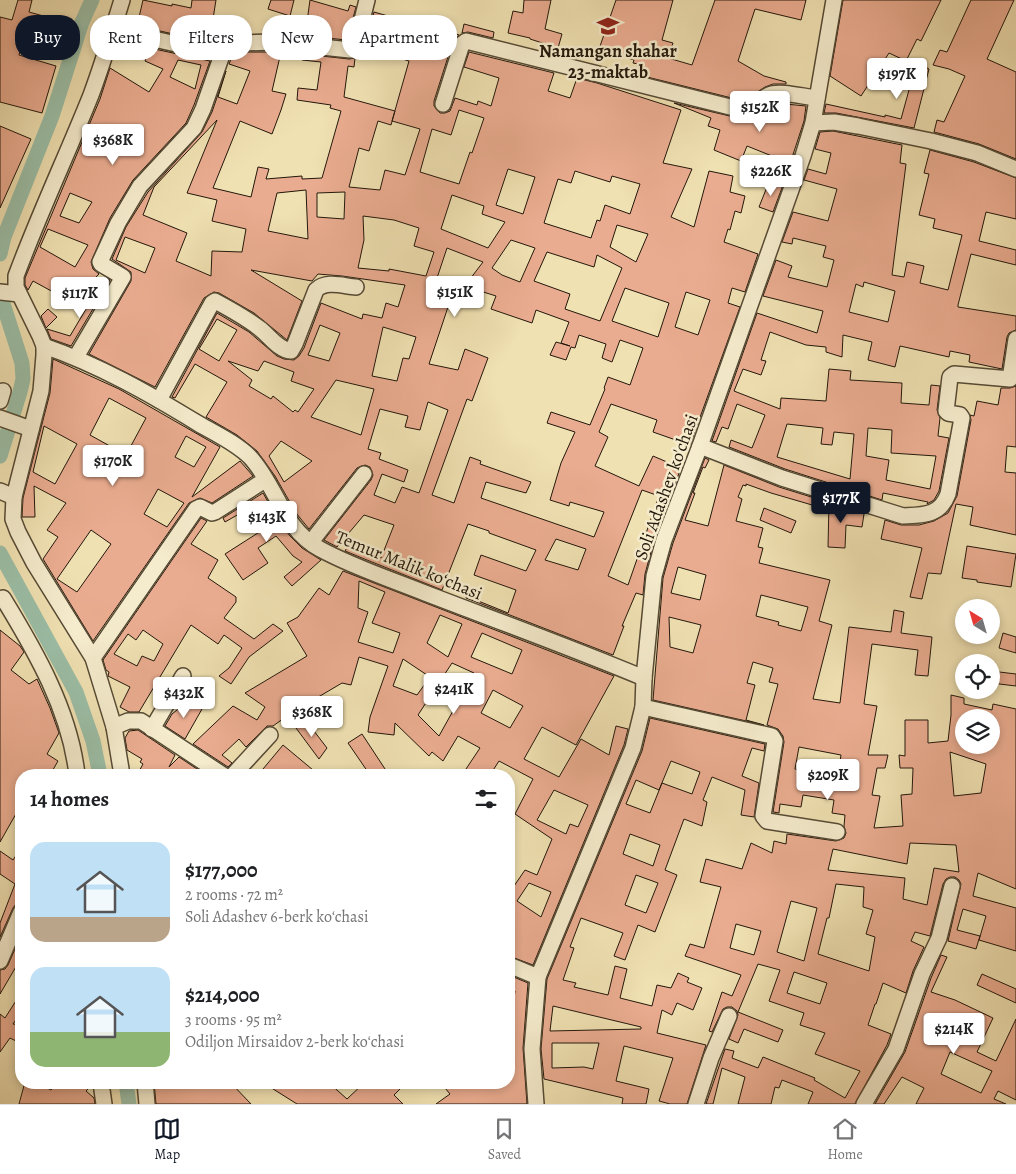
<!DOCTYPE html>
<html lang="en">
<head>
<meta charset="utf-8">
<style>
	body { margin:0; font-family:Alegreya,serif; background:#f6f6f6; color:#202124; height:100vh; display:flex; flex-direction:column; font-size:19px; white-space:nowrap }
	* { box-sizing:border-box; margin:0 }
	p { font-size:16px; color:#757577 }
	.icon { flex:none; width:28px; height:28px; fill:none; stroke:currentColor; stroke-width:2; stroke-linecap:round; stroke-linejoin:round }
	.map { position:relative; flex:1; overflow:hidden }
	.sheet { position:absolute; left:15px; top:769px; width:500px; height:320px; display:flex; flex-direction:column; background:#fff; border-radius:20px; box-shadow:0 2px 8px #0003 }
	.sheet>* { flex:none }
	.hud { position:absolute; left:15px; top:15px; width:500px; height:45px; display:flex; gap:10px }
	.needle { width:32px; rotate:323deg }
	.tools { position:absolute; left:955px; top:599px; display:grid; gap:10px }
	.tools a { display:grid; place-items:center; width:45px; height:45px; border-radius:50%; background:#fff; box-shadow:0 2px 8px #0003; font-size:25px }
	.price { position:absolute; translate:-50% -42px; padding:0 11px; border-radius:5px; background:#fff; color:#222; font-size:16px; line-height:32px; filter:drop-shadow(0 1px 2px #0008) }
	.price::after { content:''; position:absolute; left:50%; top:30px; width:15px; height:11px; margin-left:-8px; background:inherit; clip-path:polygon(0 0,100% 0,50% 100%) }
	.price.on { background:#111827; color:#fff }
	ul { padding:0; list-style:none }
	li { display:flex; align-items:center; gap:15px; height:125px; padding:0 15px }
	li span { display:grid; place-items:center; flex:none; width:140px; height:100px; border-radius:15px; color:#555 }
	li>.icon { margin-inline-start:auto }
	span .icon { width:60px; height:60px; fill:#fffc; stroke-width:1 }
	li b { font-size:21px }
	h2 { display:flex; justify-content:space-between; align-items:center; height:60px; padding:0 15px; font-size:21px }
	.chip { padding:0 18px; border-radius:20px; background:#fff; box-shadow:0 2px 8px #0003; font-size:18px; line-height:45px }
	.chip.on { background:#111827; color:#fff }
	.tab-bar { display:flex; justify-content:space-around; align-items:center; height:70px; border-top:1px solid #e0e0e0; background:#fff; font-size:14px; color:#757577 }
	.tab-bar a { display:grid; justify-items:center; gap:2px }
	.tab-bar .on { color:#111827 }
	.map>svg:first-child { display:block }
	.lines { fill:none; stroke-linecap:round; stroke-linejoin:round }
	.canal { stroke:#9bbea6; stroke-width:15 }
	.building { fill:#eaac90; stroke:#22170b; fill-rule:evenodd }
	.minor-casing { stroke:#564a35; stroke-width:18 }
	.minor { stroke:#f5eccd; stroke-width:15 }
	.labels { text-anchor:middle; stroke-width:5; stroke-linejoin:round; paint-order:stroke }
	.poi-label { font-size:18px; font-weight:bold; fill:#22170b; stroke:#f5eccd }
	.street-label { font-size:18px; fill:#22170b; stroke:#f5eccd }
</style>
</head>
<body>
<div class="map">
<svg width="1016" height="1104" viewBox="0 0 1016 1104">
	<rect width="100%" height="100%" fill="#f0e1b2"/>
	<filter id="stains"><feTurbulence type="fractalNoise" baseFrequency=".004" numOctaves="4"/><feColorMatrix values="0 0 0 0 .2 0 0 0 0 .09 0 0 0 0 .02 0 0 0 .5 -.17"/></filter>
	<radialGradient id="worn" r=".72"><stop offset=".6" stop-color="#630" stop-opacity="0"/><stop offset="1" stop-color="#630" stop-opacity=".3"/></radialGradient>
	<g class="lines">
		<g class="canal">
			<path d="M0 254 4 237 52 116 82 22 92 0"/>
			<path d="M0 294 22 363 23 379 20 392 0 456"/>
			<path d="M0 553 76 692 93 741 100 775"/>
			<path d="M126 1082 129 1104"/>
		</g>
	</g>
	<g class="building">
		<path d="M18 0H32L29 12 65 22 58 42 24 34 19 55 56 66 42 113 0 102V17L12 20Z"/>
		<path d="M143 0 172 6V4L191 8 192 0H216L213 19 206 17 201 40 137 26Z"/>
		<path d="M271 0H294L290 16 268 9Z"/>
		<path d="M310 0 348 11 350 5 356 7 347 40 305 36Z"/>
		<path d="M524 0H551L545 29 562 34 558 48 530 39V38L508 33 513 11 523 13Z"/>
		<path d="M616 0H673L662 40 673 43 668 58 692 65 715 0H806L801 20 755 9 738 61 764 76 786 82V84H773L765 87 744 101 635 74 638 64 633 63 634 60 599 49Z"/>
		<path d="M843 0H941L921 41 917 39 906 61 889 53 861 96 830 76Z"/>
		<path d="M971 0H1014L987 59 1016 72V159L979 144 934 132 937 120 944 122 965 76 949 69 933 65 940 50 947 52Z"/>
		<path d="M374 12 423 26 422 27 447 35V31L459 35 453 41 434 101V106L440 113H445L450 111 455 98 477 105 478 101 491 106 499 78 464 67 469 52 554 73 548 91 570 98 577 78 597 83 681 110 663 163 692 169 671 217 694 227 709 171 733 176 730 192 745 196 741 213 735 211 730 230 728 229 724 242 758 254 745 292 732 288 728 303 740 307 690 445 653 432 657 420 611 404 599 432 608 437 595 466 639 486 653 456 681 468 655 537 645 574 643 595 636 593 622 626H624L613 655 466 598V596L508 613 516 590 474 575 481 555 526 571 536 550 489 533V531L468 524 442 590 362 558 345 551 349 544 381 558 394 525 364 515 337 547 324 540 371 480 373 475 370 467 365 465 357 468 309 529 296 513 275 476 257 451 237 435 206 417 227 382 195 364 175 398 172 397 217 313 249 332 277 356 284 359 294 360 299 356 304 348 321 303 362 319 363 314 382 318 386 303 398 307 405 285 342 276 318 274 312 281 251 270 302 301 287 340 254 313 219 293 214 292 204 298 155 387 89 354 131 281V272L112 259 126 227 148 192 202 132 212 112 226 71 218 97 237 104 250 71 229 64 231 59 244 52H281L272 91 286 94 281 110 272 134 240 121 213 188 251 197 258 167 269 169 266 179 302 176V179L322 178 341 111 330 108 331 105 297 100 298 88 317 90 321 62 302 60 303 54 349 59 355 58 354 67 348 66 344 97 395 111 391 125 378 121 369 151 359 148 349 187 380 190 385 170 405 175 420 129 392 121 409 61 399 58 402 51 366 41ZM459 110 484 118 472 153 470 152 459 184 420 172 432 129 451 135ZM217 120 187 193 217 200 212 221 246 229 242 252 212 251 211 276 176 261 187 233 143 215 154 187ZM508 169 535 177 523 214 496 205ZM575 171 610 182 612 176 640 184 630 214 605 205 600 221 597 220 591 238 544 223 558 179 571 183ZM306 190 308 239 268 231 277 193ZM345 192 344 219 317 217V193ZM452 195 484 206 482 214 505 222 488 248 441 229ZM363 216 394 220 419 228 414 246 434 252 426 276 389 269V271L358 268 364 240ZM617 225 648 234 636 262 610 247ZM125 237 155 248 145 273 116 260ZM511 240 535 248 520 282 502 275 492 268ZM447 248 483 262 464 287 437 278ZM547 252 594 267 597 255 622 268 600 321 565 309 570 294 534 281ZM625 288 669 303 658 337 612 321ZM477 290 496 296 491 309 532 323 536 310 569 322 561 343 570 346 556 342 550 355 566 360 571 347 575 348 579 335 606 344 602 358 612 362 620 340 643 348 630 385 608 377 604 388 605 389 590 425 551 412 547 423 575 432 561 463 550 500 569 506 570 502 604 512 594 537 481 498 486 482 526 493 531 482 480 464 481 461 470 457 454 503 432 495 467 399 472 401 488 358 465 349 458 370 429 364 453 292 468 303ZM686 292 710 300 698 335 675 327ZM217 319 237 330 219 361 199 349ZM320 325 340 333 329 361 308 355ZM383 327 416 337 409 359 403 358 397 381 372 376ZM228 361 258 371 264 361 294 372 291 381 314 389 298 412 295 410 293 412 273 396 271 399 249 386 252 380ZM336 380 374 389 361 435 311 417ZM428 402 448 410 419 493 402 487 395 503 374 495 382 474 404 482 408 470 379 459 381 453 368 449 380 409 408 416 405 427 420 430ZM281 441 312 461 284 482 269 456ZM642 490 659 496 628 585 608 576ZM556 539 586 549 578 570 545 560Z"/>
		<path d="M464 24 494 32 493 38 468 32 462 33Z"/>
		<path d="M150 48 210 61 194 105 186 123 133 180 110 218 91 262 93 269 99 274 73 301 56 290 55 293 33 281 28 290 25 285V278L100 99 110 68 149 92 163 69 145 61ZM178 60 201 65 195 89 170 77ZM70 193 92 202 79 223 60 216ZM48 229 88 245 75 267 40 247Z"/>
		<path d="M909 59 929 69 914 128 836 113H824L826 104 885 117V115L901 119 912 79 902 74Z"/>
		<path d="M674 103 747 120 775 103 806 106 804 121 785 179 777 175 782 160 747 146 741 161 714 150 720 130 708 126 711 118Z"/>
		<path d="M0 126 31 139 0 208Z"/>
		<path d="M833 131 902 145 900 163 906 164 892 275 904 277 907 262 924 266 920 283 948 290 962 235 933 228 935 219 919 215 929 174 924 173 930 150 974 162 1016 178V219L986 212 979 241 1016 250V265L971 254 958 305V307L1016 316V330L1009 333 1007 337 1002 369 969 362 970 355 950 351 949 357 900 346 895 367 868 360 872 342 843 335 842 357 826 352V347L806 345 770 332 761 360 766 361 761 375 743 369 734 391 780 409 781 398 826 401 829 369 851 371 850 380 902 383 901 403 929 405 931 385 940 386 937 410 940 418 938 436 949 438 939 491 934 500 927 504 928 502 883 493 882 500 785 469 729 447 731 440 752 448 765 415 737 404 728 429 722 427 716 442 712 441 757 313 817 333 823 311 763 296 776 260 792 266 788 277 827 287 834 260 823 257 826 246 793 238 792 244 782 242 793 212 828 221 837 189 804 180 808 169 826 174 831 153 815 149 820 132ZM864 282 895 291 888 322 849 312 856 284 863 287ZM787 424 823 428 821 444 832 445 834 432 854 434 850 479 777 457ZM868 428 892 430 891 453 936 456 930 489 886 480 889 460 866 456Z"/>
		<path d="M769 182 783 185 773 212 759 207Z"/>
		<path d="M105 277 110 280 71 346 51 339 47 329 70 336Z"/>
		<path d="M48 309 57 317 46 328 41 316Z"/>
		<path d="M53 359 119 389 220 447 192 497 240 461 253 476 212 503 200 498 189 503 93 641 43 559 58 537 47 530 66 503 34 486 35 517H22L23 498 50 393ZM109 398 146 418 126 455 90 435ZM44 426 77 444 55 484 33 472ZM186 436 206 447 194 467 175 457ZM158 489 184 503 167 527 144 514ZM91 530 111 544 77 592 57 579Z"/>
		<path d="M1016 386V447L1007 446 1005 472 1016 473V535L970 525 973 507 956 504 941 574 928 573 922 599 910 597 922 548 881 539 885 520 901 525H919L934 521 948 513 957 496 971 420 970 415 974 416 977 401 998 405 1001 388H1010Z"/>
		<path d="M705 458 709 460 705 468 703 467 693 493H695L685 520 708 526 724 465 779 487 821 500 819 507 771 493 746 484V486L743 485 738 497 742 499 736 521 763 528 758 547 763 548 759 563 830 580 819 621 832 625 813 699 840 703 849 627 891 632 894 610 904 612 901 633 932 637 928 676 915 675 918 650 872 644 864 704 877 706 868 755H888L885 768H877L872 795 880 796 874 828 903 826 901 795 912 794 913 768H900L899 755 905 756V720H928V743L948 741 951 715V695L964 698V704L992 710 993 704 1016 709V889L978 873 973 896 1016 908V951L979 940 986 916 963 909 957 930 980 936 976 949 948 941 961 884 959 880 955 877H950L946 879 943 884 930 936 915 932 911 941 924 947 913 971 906 993 883 983 876 1004H875L868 1025 891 1034 887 1045 855 1104H808L813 1092 782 1080 779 1088 775 1087 771 1104H738L745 1077 722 1068 713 1104H706L725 1049 734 1051 732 1058 758 1068 763 1057 815 1078 814 1080 845 1098 860 1071 815 1054 825 1033 800 1025 804 1013 769 1001 780 970 758 964 738 1012 783 1030 778 1042 744 1029 738 1043 729 1039 738 1015 737 1011 732 1007H727L723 1009 712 1032 709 1031 722 992 732 996 741 975 685 956 690 944 704 948 721 887 700 882 706 859 742 869 751 843 772 853 774 841 786 844 787 834 836 841 844 838 846 833 844 826 845 815 832 813 834 800 803 795 801 807 780 804 779 813 773 812 784 742 783 736 778 729 767 725 778 684 769 682 773 668 753 662 747 683 755 685 746 720 764 725 653 700 663 578 673 543ZM678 567 706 575 700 600 671 593ZM761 595 808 607 801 631 778 625 779 622 756 616ZM669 617 701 625 693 653 670 647ZM964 718H991V745H964ZM799 747 841 755 838 776 795 769ZM950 752 986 764 981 793 954 796ZM910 843 956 845 959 872 934 868 927 905 903 899 905 878 828 870 833 849 907 864ZM836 884 864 887 863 907 873 910 866 934 875 937 869 971 818 954 827 918H829ZM791 901 817 908 804 961 777 952ZM736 924 761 931 754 955 730 948ZM794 972 827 983 820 1004 787 993Z"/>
		<path d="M263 493 280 523 290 536 302 548 321 560 292 586 284 577 302 562 293 556 276 536 258 548 268 563 243 580 225 554 261 531 246 510 225 522 223 518Z"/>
		<path d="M829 503 864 514 862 527 846 525 845 548 828 547Z"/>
		<path d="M764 508 796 521 791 533 760 520Z"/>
		<path d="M201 518 207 521 191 544 218 560 208 578 236 597V602L224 618 254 639 273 624 283 631 249 657 231 684 219 676 229 668 242 648 224 635 218 644 191 625 139 712H129L120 707 130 687 108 676 109 672 106 670 103 660ZM143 630 163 644 154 661 142 656 137 666 114 654 128 634 136 640Z"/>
		<path d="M967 546 1016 554 1011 587 977 582V580L962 578Z"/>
		<path d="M343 571 614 676 576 745 542 727 524 759 559 777 581 739 609 755 616 726 628 729 624 745 533 965 509 956V883L514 886 525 870 537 875 552 839 515 814 533 779 499 761 490 775H462L480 748 458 736 443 761 432 752 429 756 395 723 394 735 368 732 370 717 388 666 359 657 351 685 342 683 298 709 300 711 290 719 287 716 273 726H267L246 747 239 739 222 755 232 763 228 767 193 744 233 706 257 720 265 707 245 693 307 656 287 623 298 617 319 588 329 595ZM359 581 385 592 372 623 400 633 393 653 358 642 368 612 358 608ZM440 615 462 624 448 657 427 643ZM482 633 522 650 512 674 471 657ZM403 659 430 677 417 695 393 686ZM452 663 474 673 439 736 418 715ZM493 690 523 706 510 728 481 713ZM554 790 588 805 578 827 570 824 566 834 537 820ZM529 883 551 892 541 917 517 901Z"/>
		<path d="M0 630 20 646 24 652 11 670 29 684 37 679 50 708 59 733 47 754 58 761 50 775H21V805L0 842Z"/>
		<path d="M1003 633 1016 637V653L999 648Z"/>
		<path d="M991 671 1016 674V686L991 683Z"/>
		<path d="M188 701 202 709 185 739 165 726 172 714Z"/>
		<path d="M304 718 327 748 319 759 296 728Z"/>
		<path d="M650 718 765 744 764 751 752 748 742 776 759 783 754 817 741 815 745 790 712 777 703 800 707 802 702 826 684 819 665 870 677 875 655 932 638 925 625 960 614 956 623 933 581 918 570 947 574 948 563 980 576 983 574 987 608 995 615 966 627 969 620 998 652 1006 657 985 671 988 678 973 689 978 687 982 702 988 693 1010 677 1003 672 1015 662 1010 657 1033 706 1045 687 1104H670L659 1101 673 1058 624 1046 616 1081 649 1089 646 1104H622L623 1098 544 1079 541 1049 547 979 642 751ZM671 761 700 772 692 794 662 783 650 813 626 804 636 780 659 790ZM630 834 660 845 653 866 623 854ZM636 875 658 883 646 913 625 905ZM553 1006 641 1027V1029L550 1031ZM552 1043H599L593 1069 584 1067 552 1068Z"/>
		<path d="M138 730 175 755 169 767 179 757 206 775H137L143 764 140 762 142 759 127 750 125 738 129 731Z"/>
		<path d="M362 734 389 775H370L348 743Z"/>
		<path d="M283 745 319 775H258Z"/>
		<path d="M21 848V903L16 904 13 908 0 937V923L15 884 0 874V851L13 860Z"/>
		<path d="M21 935V967L17 965 0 994V970L5 969 8 965Z"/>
		<path d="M941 955 947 957 931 992 955 1000 993 1018 977 1052 996 1061 1016 1019V1100L998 1091 994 1099 1006 1104H916L924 1088 902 1077 884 1104H875L905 1052 931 978ZM950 1052 992 1071 981 1093 941 1074Z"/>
		<path d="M982 974 1016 989V1003L977 985Z"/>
		<path d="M509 975 528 983 523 1048 527 1104H436L450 1094 440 1082H509V1049L512 1048 511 1034 509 1033V1018L511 1019 515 991 509 988Z"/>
		<path d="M21 993V1012L13 1024 21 1025V1033L16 1041 10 1038 0 1052V1014L5 1018Z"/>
		<path d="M25 1082H36L51 1090 57 1082H92V1085L86 1091 94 1098 95 1104H19Z"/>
		<path d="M154 1082H230L251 1104H156Z"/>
		<path d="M262 1082H328L347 1099 365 1082H407L394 1095 403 1104H297Z"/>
	</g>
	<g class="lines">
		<g class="minor-casing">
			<g id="minor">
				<path d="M114 30 207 51 223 52 242 43 274 42 350 50 355 48 367 0"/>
				<path d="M443 104 462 44 466 41 746 111C754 106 762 98 769 95 780 90 804 97 817 98"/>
				<path d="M813 123 834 122 858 126 931 141 977 153 1016 169"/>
				<path d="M0 292 19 294"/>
				<path d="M44 346C99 365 150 394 199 424 216 434 236 443 250 457 277 486 282 528 320 549 353 567 390 579 425 593 498 621 572 648 644 678"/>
				<path d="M76 357 123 277 101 264 100 262 118 223 140 186 194 128 203 109 223 52"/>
				<path d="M159 400 212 303 215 301C230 309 246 318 259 328 269 335 278 350 291 351L295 344 316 290C326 280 343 286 356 287"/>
				<path d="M0 401 3 391"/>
				<path d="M0 418 31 429"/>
				<path d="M700 446 782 478 903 516C923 515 940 516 948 494L962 418 960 415 948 413 946 411 950 377 954 374 1010 379 1016 339"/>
				<path d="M0 491 14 497"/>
				<path d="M311 542 364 474"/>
				<path d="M3 598C36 652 70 711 77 775"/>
				<path d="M93 658 196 509 200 507 212 513 215 512 265 480"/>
				<path d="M643 707 772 736 775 741 763 816 767 821 837 832"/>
				<path d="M114 727 128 721H141L223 775"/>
				<path d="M152 729 183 676"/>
				<path d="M122 775 114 727 93 658 34 563 18 532 13 519 14 497 41 391 44 355V346L40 336 16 287V276C39 214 67 155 91 95 103 63 112 32 122 0"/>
				<path d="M233 775 270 735"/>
				<path d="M0 961 21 912"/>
				<path d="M509 965 538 977"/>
				<path d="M145 1082 147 1104"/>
				<path d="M101 1083 104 1104"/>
				<path d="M536 1104 532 1049 538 977 633 748 643 707 644 678 654 576 664 540 700 446 803 156 813 123 834 0"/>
				<path d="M696 1104 711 1058 729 1016"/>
				<path d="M864 1104 896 1049 922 974 939 938 952 886"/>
			</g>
		</g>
		<use href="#minor" class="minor"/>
	</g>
	<defs>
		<g id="school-bare" transform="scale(1.725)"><path d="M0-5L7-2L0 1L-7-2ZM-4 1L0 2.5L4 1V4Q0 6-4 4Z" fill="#8f2418" stroke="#f5eccd" stroke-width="2.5" paint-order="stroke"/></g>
	</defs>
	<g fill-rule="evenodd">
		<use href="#school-bare" x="608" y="26"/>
	</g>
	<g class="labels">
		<g class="poi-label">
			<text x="608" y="57">Namangan shahar<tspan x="608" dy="21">23-maktab</tspan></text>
		</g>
		<g class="street-label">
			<text transform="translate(666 487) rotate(-70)" y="6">Soli Adashev ko'chasi</text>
			<text transform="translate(409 565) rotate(22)" y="6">Temur Malik koʻchasi</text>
		</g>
	</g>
	<rect width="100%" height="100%" filter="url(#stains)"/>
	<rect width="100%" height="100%" fill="url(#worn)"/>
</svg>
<div class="tools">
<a><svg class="needle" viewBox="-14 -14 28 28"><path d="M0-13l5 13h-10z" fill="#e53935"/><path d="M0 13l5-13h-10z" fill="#757577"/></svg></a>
<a><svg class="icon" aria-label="locate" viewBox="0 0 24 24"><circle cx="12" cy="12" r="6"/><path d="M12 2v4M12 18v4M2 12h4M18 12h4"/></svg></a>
<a><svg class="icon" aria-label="layers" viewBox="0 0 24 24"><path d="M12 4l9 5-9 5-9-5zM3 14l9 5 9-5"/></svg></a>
</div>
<b class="price" style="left:897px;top:100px">$197K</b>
<b class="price" style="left:760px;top:133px">$152K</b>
<b class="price" style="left:113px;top:166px">$368K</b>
<b class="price" style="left:771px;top:197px">$226K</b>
<b class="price" style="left:455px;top:318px">$151K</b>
<b class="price" style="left:80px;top:319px">$117K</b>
<b class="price" style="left:113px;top:487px">$170K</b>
<b class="price on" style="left:841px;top:524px">$177K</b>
<b class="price" style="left:267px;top:543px">$143K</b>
<b class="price" style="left:454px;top:715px">$241K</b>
<b class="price" style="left:184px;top:719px">$432K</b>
<b class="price" style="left:312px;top:738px">$368K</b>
<b class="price" style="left:828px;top:801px">$209K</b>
<b class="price" style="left:954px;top:1055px">$214K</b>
<div class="hud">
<a class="chip on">Buy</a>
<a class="chip">Rent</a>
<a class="chip">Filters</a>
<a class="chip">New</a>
<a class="chip">Apartment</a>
</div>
<section class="sheet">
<h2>14 homes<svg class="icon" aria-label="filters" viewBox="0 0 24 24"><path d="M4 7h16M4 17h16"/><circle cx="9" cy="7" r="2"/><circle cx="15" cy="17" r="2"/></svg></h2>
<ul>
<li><span style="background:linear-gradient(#bfe0f5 75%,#b9a48a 0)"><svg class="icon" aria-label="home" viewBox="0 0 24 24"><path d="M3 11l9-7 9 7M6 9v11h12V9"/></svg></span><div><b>$177,000</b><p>2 rooms · 72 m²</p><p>Soli Adashev 6-berk koʻchasi</p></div></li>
<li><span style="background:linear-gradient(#bfe0f5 65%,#8fb573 0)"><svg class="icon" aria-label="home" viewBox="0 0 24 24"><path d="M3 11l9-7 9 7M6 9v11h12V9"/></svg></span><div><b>$214,000</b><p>3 rooms · 95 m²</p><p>Odiljon Mirsaidov 2-berk koʻchasi</p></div></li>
</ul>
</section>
</div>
<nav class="tab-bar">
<a class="on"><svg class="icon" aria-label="map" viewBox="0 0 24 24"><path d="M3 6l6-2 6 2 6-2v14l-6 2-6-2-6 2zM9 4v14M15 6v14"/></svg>Map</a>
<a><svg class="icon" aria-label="saved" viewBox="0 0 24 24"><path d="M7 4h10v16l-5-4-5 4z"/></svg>Saved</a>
<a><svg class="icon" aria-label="home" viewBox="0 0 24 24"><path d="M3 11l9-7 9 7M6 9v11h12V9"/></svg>Home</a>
</nav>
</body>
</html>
